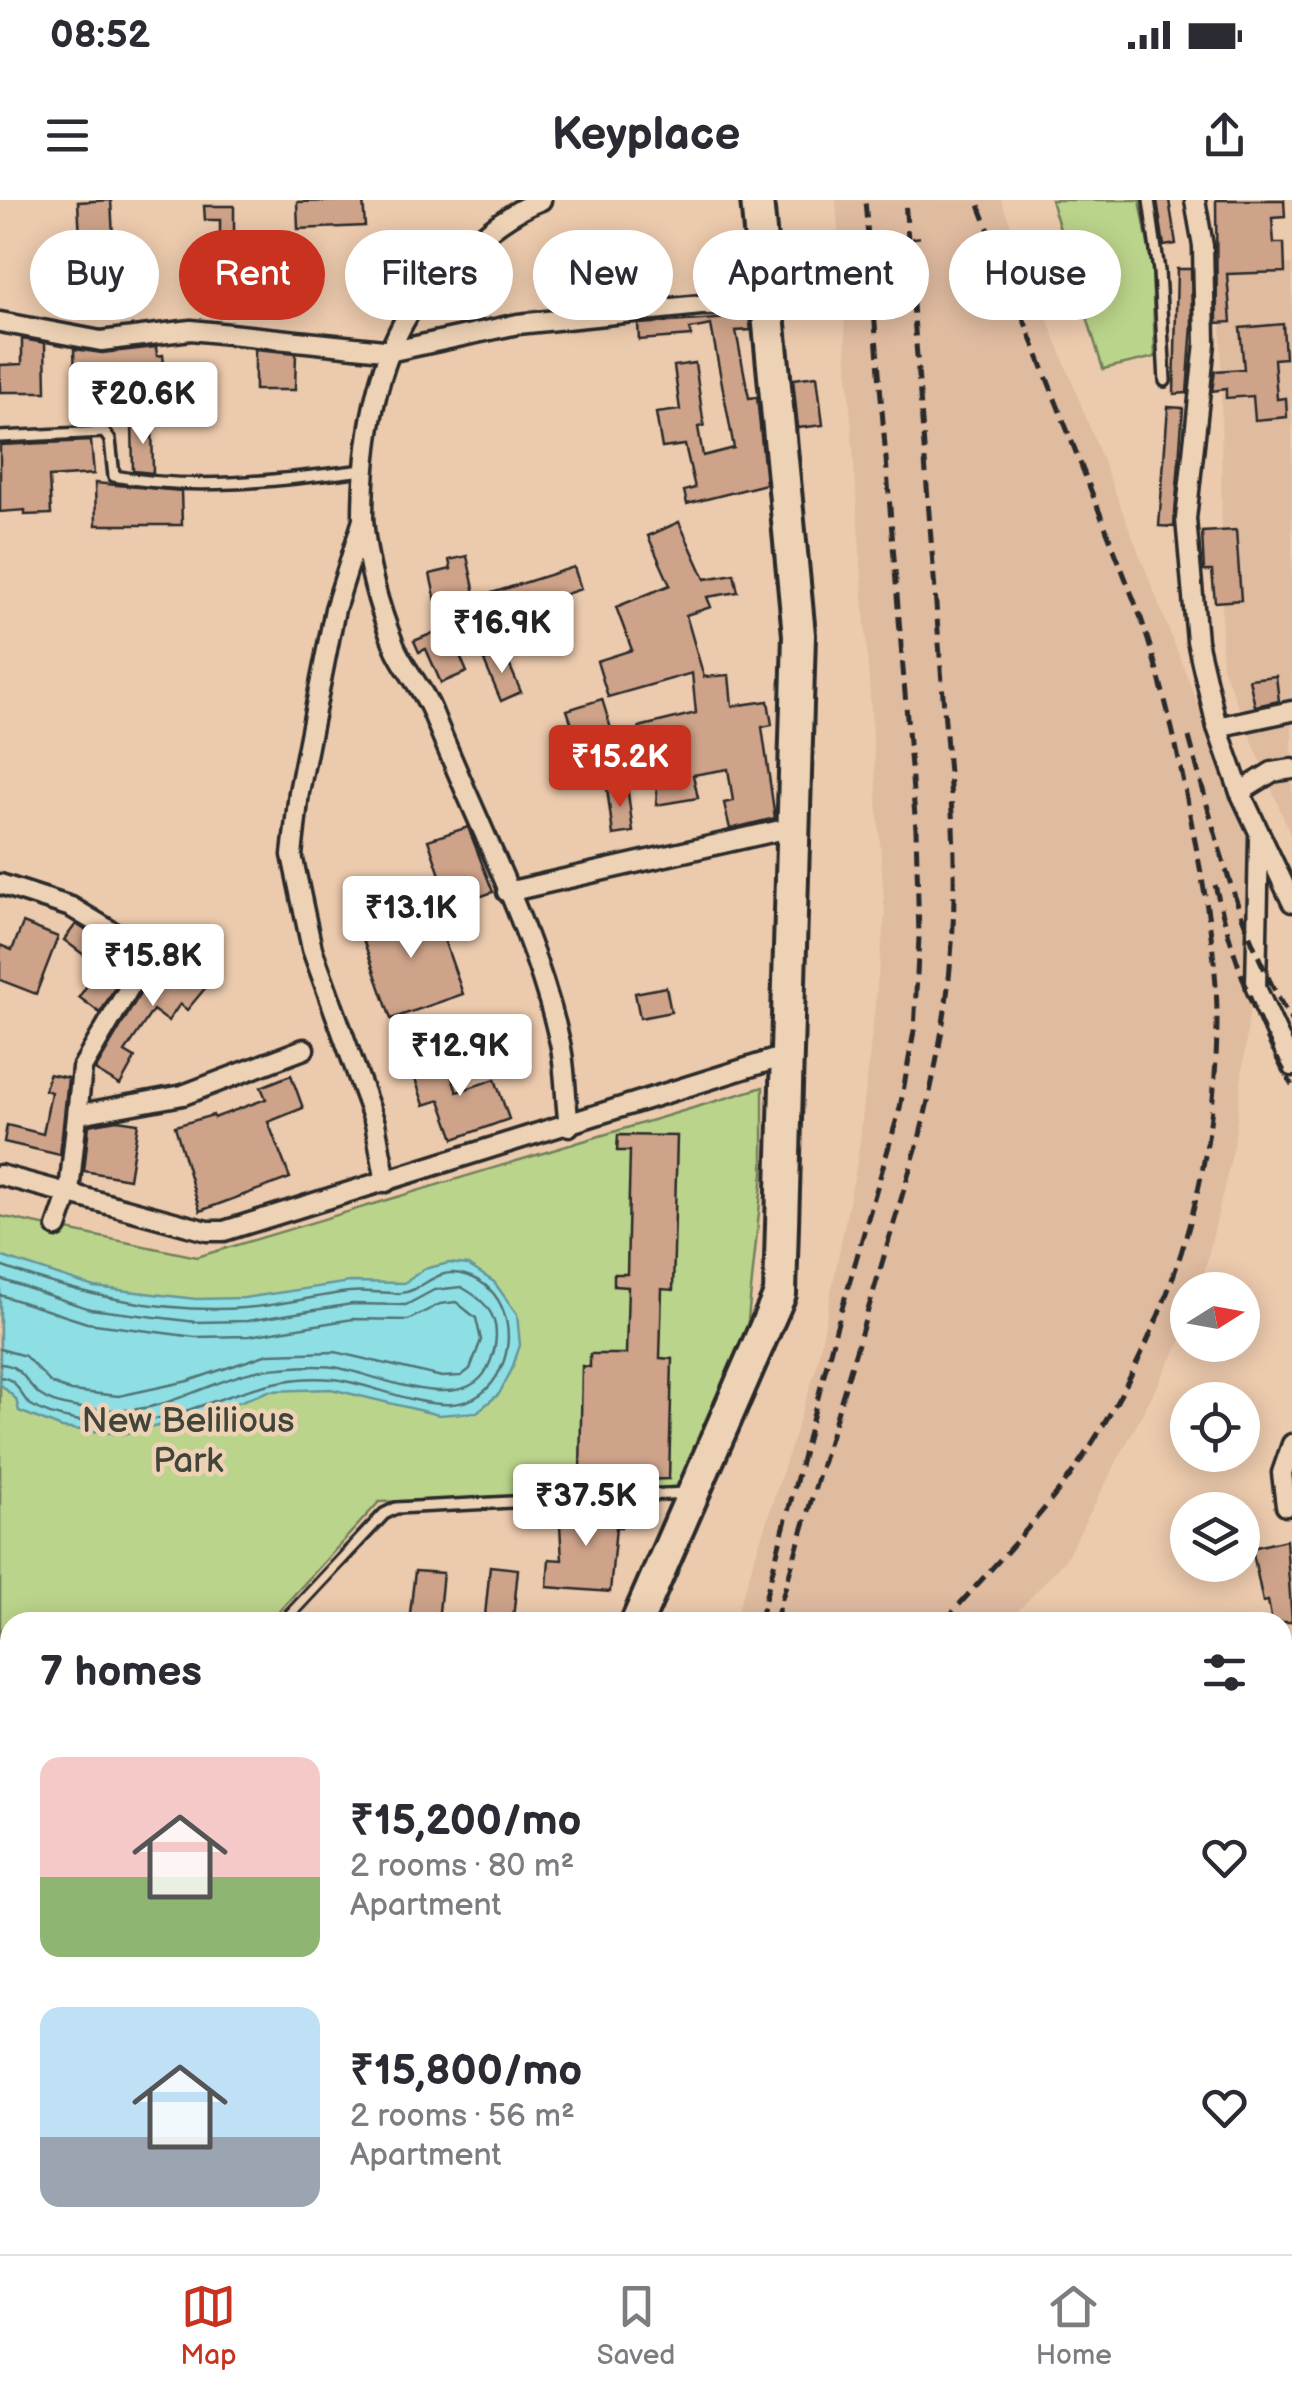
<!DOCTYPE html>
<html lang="en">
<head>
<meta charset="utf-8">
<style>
	body { margin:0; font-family:"Balsamiq Sans",sans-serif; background:#f7f7f7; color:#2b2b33; height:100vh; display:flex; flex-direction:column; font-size:38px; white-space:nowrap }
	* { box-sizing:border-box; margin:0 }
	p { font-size:32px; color:#7c7c81 }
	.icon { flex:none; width:55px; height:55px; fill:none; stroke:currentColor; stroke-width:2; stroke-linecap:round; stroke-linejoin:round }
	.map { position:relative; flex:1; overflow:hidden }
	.side { position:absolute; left:0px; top:1412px; width:1292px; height:642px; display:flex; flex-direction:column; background:#fff; border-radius:30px 30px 0 0; box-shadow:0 5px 25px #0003 }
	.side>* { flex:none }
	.banner { position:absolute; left:30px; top:30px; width:1232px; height:90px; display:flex; gap:20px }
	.needle { width:65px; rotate:79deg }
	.fabs { position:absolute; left:1170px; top:1072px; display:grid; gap:20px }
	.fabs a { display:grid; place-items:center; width:90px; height:90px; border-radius:50%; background:#fff; box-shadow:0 5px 25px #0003; font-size:50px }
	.price { position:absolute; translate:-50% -85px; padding:0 22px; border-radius:10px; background:#fff; color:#222; font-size:32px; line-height:65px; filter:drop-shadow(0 2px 5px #0008) }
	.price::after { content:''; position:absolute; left:50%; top:60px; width:30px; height:22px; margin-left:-15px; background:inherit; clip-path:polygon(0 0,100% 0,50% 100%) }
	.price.active { background:#c8321e; color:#fff }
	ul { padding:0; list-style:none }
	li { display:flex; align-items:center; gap:30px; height:250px; padding:0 40px }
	li span { display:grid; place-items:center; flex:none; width:280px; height:200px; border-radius:20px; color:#555 }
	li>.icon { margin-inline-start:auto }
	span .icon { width:120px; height:120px; fill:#fffc; stroke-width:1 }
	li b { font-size:42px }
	h2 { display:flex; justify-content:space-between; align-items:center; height:120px; padding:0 40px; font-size:42px }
	.pill { padding:0 35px; border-radius:45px; background:#fff; box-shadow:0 5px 25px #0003; font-size:35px; line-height:90px }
	.pill.active { background:#c8321e; color:#fff }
	.status { display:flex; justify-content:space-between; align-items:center; height:70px; padding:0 50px; background:#fff; direction:ltr }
	.status svg { height:28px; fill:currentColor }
	header { display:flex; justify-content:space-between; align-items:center; height:130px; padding:0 40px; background:#fff; font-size:45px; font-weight:800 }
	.menu { display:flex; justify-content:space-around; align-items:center; height:140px; border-top:2px solid #e1e1e2; background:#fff; font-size:28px; color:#7c7c81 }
	.menu a { display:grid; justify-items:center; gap:5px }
	.menu .active { color:#c8321e }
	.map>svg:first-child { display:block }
	.built { fill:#dfbba0 }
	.green { fill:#bbd48b; stroke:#73805b; stroke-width:2.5 }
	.water { fill:#8edfe4; stroke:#66979a; stroke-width:2.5 }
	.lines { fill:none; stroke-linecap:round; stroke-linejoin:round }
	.shore { stroke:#537375; stroke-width:2.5 }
	.building { fill:#cea38a; stroke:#2b2b2b; stroke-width:2.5 }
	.lane-casing { stroke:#2b2b2b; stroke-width:16 }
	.street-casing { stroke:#2b2b2b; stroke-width:25 }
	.primary-casing { stroke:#2b2b2b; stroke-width:38 }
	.path { stroke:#2b2b2b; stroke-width:2.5; stroke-dasharray:8 8; stroke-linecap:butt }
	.lane { stroke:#eed2b5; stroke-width:9 }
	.street { stroke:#eed2b5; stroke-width:18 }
	.primary { stroke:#eed2b5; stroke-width:30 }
	.rail { stroke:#2b2b2b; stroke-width:5; stroke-dasharray:15 8; stroke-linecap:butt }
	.labels { text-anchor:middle; stroke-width:9; stroke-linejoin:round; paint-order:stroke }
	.park-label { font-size:35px; fill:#414439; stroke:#eed2b5 }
</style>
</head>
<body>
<div class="status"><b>08:52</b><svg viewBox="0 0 49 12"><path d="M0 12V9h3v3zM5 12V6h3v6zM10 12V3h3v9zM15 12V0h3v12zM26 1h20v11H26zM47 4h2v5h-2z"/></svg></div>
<header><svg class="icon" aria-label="menu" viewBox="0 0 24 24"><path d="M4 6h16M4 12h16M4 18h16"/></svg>Keyplace<svg class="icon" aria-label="share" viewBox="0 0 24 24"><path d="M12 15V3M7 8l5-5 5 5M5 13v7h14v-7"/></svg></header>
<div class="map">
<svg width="1292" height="2054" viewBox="0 0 1292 2054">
	<rect width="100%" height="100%" fill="#eccaad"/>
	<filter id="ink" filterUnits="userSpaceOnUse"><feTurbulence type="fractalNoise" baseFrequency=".01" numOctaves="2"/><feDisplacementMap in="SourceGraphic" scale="20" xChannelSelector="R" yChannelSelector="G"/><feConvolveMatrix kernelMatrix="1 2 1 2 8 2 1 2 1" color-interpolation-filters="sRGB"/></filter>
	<g filter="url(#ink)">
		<g class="built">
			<path d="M836 0H1001L1265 676 1234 945 1200 1090H1188L1187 1129 1065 1360 1008 1422H734L816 1169 858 957 885 715Z"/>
			<path d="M1292 64V639L1222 466 1221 66Z"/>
			<path d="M1283 1590 1292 1594V2054H195L203 2045H1282Z"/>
		</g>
		<g class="green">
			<path d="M1051 0H1140L1152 67 1155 157 1103 169Z"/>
			<path d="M763 887V973L741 1188 684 1290 379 1302 269 1422H10V1575H0V1016L197 1057Z"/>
		</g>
		<path class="water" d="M0 1056 94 1087 196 1099 244 1098 350 1082 404 1083 424 1069 449 1063 468 1065 494 1082 517 1114 520 1145 512 1169 499 1194 477 1212 439 1215 331 1189 269 1191 198 1217 122 1234 62 1228 19 1211 16 1199 0 1184Z"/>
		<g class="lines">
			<g class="shore">
				<path d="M0 1066C79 1094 160 1114 244 1108 279 1106 314 1096 349 1092 366 1090 384 1094 401 1093 424 1091 435 1066 465 1075 505 1086 517 1134 501 1168 469 1239 389 1185 333 1179 254 1171 193 1222 120 1223 93 1224 55 1220 31 1205 19 1197 20 1179 0 1177"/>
				<path d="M0 1079 90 1109 196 1122 247 1121 352 1104 406 1105 434 1090 461 1087C476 1095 492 1107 495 1125 498 1141 494 1155 487 1169 463 1215 379 1176 339 1168 318 1164 291 1167 270 1169 222 1173 167 1214 115 1210 93 1209 59 1209 40 1195 25 1183 23 1165 0 1164"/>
				<path d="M0 1095 87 1123 195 1137 249 1136 353 1119 408 1120 440 1104 456 1102 476 1118 481 1140 470 1169 461 1176 442 1177 335 1152 268 1154 188 1181 119 1196 71 1191 51 1183 25 1156 0 1149"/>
			</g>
		</g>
		<g class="building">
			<path d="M111 0 113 37 80 38 78 2Z"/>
			<path d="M363 0 365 26 298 29 297 2Z"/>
			<path d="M1157 0H1169L1176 44 1164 46Z"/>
			<path d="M1216 0H1284L1285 17 1272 18 1274 43H1284L1285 72 1227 74 1231 122 1217 123Z"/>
			<path d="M204 6H234V35H220V20H205Z"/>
			<path d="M1177 69H1191L1192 125 1187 193 1174 194Z"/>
			<path d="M749 117 751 130 736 131 749 198 757 197 766 284 687 304 684 291 695 288 685 245 662 248 656 213 680 210 674 166 695 163 704 226 698 227 703 256 734 248 711 125 690 129 691 136 639 140 638 124Z"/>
			<path d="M1283 124 1285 158 1274 159 1277 199 1286 198 1287 217 1255 220 1253 196 1226 198V189L1212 191 1215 171 1244 169 1240 128Z"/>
			<path d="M22 139 45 143 46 192H0V165L22 164Z"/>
			<path d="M156 147 157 156 163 155 166 182 127 188 130 218 84 221 80 178H75L74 149 102 153Z"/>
			<path d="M255 149 296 153 295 190H255Z"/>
			<path d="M817 176 823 225 798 228 793 179Z"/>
			<path d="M1168 207 1183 208 1174 327 1159 326Z"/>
			<path d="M132 222H152L153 273 133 271Z"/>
			<path d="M91 241 94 274 49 277 51 314 25 315V310L0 312V245Z"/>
			<path d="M95 283 181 291 182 325H96Z"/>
			<path d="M679 322 705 379 734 374 738 392 707 397 711 407 686 415 704 477 729 475 732 506 768 501 772 525 762 527 775 618 730 629 724 603 733 601 728 569 693 575 698 598 656 605 657 592 639 527 696 513 692 473 608 497 597 461 632 450 616 407 670 385 648 336Z"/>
			<path d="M1236 330 1241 400 1215 402 1212 371H1204L1202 332Z"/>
			<path d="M467 356 476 398 574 367 581 389 545 401 560 441 544 447 531 409 453 439 467 472 441 483 426 449 419 452 414 441 460 422 451 397 436 401 430 374 451 369 449 360Z"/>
			<path d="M504 452 521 492 501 501 484 461Z"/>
			<path d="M1276 476 1279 501 1255 506 1249 479Z"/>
			<path d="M602 499 612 532 578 543 567 510Z"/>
			<path d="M627 585 633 632 613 635 607 588Z"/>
			<path d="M468 627 493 692 451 707 428 640Z"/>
			<path d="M431 702 463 794 391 819 359 728Z"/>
			<path d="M23 723 58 737 36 794 0 780V745L12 750Z"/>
			<path d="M76 724 109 746 105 751 127 767 100 813 79 797 100 767 64 740Z"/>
			<path d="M178 745 207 786 187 810 180 804 168 821 153 810 125 852 135 858 120 885 95 870 157 765Z"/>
			<path d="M666 787 671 812 640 818 635 793Z"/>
			<path d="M444 856 457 892 495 879 509 919 454 939 440 900 424 905 411 867Z"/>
			<path d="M49 874 68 878 60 955 4 942 7 925 43 934 51 892 45 890Z"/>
			<path d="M291 875 303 908 268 922 290 978 200 1011 175 926 213 915 214 918 266 899 261 887Z"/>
			<path d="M117 920 138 923 129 979 84 971 89 925Z"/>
			<path d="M618 935 677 936 673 1090 662 1089 660 1158 672 1159 669 1279 608 1281V1275L580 1274 582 1166 590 1167V1154H626L628 1087 614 1086V1074H627L630 951H617Z"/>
			<path d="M620 1305 621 1327H616L610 1392 547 1387 549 1359 562 1360 559 1308Z"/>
			<path d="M1286 1340 1292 1422H1272L1268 1401 1263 1402 1252 1348Z"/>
			<path d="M490 1366 518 1369 513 1419 485 1416Z"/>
			<path d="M415 1371 443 1373 438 1422H409Z"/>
		</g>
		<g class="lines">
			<g class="lane-casing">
				<g id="lane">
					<path d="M1149 0 1159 71 1165 181"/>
					<path d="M0 237 104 232 110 240 114 276C196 292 281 280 363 270"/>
					<path d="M283 1422 384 1314 396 1308 686 1293"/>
					<path d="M0 1481H10"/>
				</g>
			</g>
			<g class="street-casing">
				<g id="street">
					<path d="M1195 0 1203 46 1205 143 1186 319 1197 441 1217 527 1240 592 1292 702"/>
					<path d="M0 122 101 141 191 130 393 151 518 124 701 105 767 104"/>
					<path d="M363 320C363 251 372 174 409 113 422 90 446 69 465 51 488 31 512 11 541 0"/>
					<path d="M1217 527 1292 511"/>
					<path d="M1240 592 1272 572 1292 569"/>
					<path d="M1259 638 1256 788 1292 866"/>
					<path d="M0 684 71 707 149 754 82 868 69 992 57 1027"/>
					<path d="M507 692 794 627"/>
					<path d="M80 914 183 895 304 849"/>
					<path d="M0 975 207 1031H224L788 855"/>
					<path d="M386 982 375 923 312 749 292 655 299 592 335 409 363 320C367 362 378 406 394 445 403 468 422 487 432 511 474 618 535 730 560 843 566 870 565 899 569 926"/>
					<path d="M1286 1306 1282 1273 1292 1244"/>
					<path d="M0 1613 10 1614"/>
					<path d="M0 1739 10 1740"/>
					<path d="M0 1830H10"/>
					<path d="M0 1924 10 1925"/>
					<path d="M0 2022 10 2025"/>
					<path d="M15 2054 23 2045"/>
				</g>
			</g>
			<g class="primary-casing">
				<g id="primary">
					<path d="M637 1422 780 1094 799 435 757 0"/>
					<path d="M51 2054 59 2045"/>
				</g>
			</g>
			<path class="path" d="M785 53 922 37"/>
			<use href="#lane" class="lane"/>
			<use href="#street" class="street"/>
			<use href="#primary" class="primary"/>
			<g class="rail">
				<path d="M1189 537C1217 642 1237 727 1292 822"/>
				<path d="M1215 685C1233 755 1255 823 1292 885"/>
				<path d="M759 1422 836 1129 900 908 914 831 919 737 916 629 865 0"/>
				<path d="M775 1422 919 939C947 826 958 742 953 626L905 0"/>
				<path d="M944 1422C993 1365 1048 1312 1089 1248 1172 1119 1217 973 1217 819 1217 756 1205 692 1193 631 1180 558 1164 488 1141 418L977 0"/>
				<path d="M1282 1611 1292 1613"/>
				<path d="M245 2054 252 2045"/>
				<path d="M367 2054 376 2045"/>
				<path d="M482 2054 491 2045"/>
			</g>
		</g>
	</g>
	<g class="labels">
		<g class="park-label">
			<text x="188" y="1232">New Belilious<tspan x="188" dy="40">Park</tspan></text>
		</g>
	</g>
</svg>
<div class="fabs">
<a><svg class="needle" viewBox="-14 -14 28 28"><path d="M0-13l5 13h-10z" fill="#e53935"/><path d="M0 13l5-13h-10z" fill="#7c7c81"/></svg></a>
<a><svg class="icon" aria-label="locate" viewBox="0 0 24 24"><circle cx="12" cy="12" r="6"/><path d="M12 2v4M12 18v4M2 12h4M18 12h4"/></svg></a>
<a><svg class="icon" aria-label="layers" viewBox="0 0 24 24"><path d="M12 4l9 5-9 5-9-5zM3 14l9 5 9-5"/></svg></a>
</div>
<b class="price" style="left:143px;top:247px">₹20.6K</b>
<b class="price" style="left:502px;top:476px">₹16.9K</b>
<b class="price active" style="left:620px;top:610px">₹15.2K</b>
<b class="price" style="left:411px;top:761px">₹13.1K</b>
<b class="price" style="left:153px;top:809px">₹15.8K</b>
<b class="price" style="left:460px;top:899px">₹12.9K</b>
<b class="price" style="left:586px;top:1349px">₹37.5K</b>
<div class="banner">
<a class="pill">Buy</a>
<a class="pill active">Rent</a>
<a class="pill">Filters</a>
<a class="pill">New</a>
<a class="pill">Apartment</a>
<a class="pill">House</a>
</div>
<section class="side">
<h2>7 homes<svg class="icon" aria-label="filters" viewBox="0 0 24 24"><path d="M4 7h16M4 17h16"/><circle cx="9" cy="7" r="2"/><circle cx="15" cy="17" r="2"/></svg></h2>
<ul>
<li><span style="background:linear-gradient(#f6c9c9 60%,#8fb573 0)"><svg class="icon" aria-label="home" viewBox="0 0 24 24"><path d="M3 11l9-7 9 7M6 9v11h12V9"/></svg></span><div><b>₹15,200/mo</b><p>2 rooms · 80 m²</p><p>Apartment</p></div><svg class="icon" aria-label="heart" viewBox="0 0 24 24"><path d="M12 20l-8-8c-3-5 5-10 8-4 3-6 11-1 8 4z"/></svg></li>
<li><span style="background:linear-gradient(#bfe0f5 65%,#9aa5b1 0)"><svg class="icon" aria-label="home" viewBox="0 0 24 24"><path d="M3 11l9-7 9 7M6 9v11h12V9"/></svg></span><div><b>₹15,800/mo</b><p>2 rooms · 56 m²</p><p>Apartment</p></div><svg class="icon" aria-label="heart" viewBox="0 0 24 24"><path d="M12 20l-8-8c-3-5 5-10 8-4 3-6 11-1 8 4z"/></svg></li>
</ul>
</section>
</div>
<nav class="menu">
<a class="active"><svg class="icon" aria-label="map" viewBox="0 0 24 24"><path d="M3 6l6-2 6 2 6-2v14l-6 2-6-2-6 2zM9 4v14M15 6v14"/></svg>Map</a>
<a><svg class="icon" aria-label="saved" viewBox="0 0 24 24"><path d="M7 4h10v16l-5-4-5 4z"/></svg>Saved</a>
<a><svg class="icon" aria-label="home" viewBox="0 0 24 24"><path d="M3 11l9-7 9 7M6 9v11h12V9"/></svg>Home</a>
</nav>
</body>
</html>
